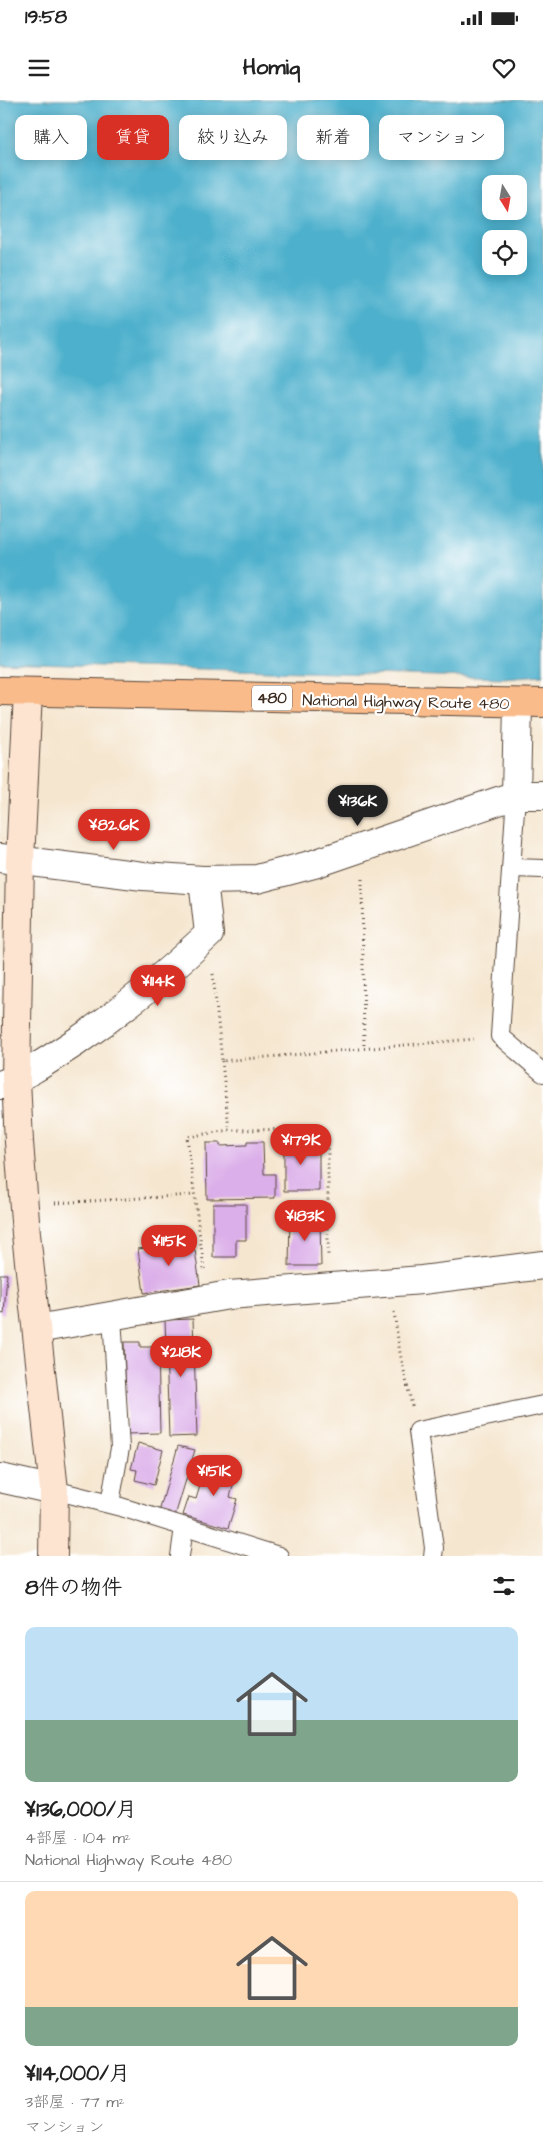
<!DOCTYPE html>
<html lang="ja">
<head>
<meta charset="utf-8">
<style>
	body { margin:0; font-family:"Architects Daughter","Klee One",sans-serif; background:#f2f2f2; color:#222; height:100vh; display:flex; flex-direction:column; font-size:19px; white-space:nowrap }
	* { box-sizing:border-box; margin:0 }
	p { font-size:16px; color:#767676 }
	.icon { flex:none; width:28px; height:28px; fill:none; stroke:currentColor; stroke-width:2; stroke-linecap:round; stroke-linejoin:round }
	.map { position:relative; height:1456px; overflow:hidden }
	.side { display:flex; flex-direction:column; background:#fff; flex:1 }
	.side>* { flex:none }
	.top-card { position:absolute; left:15px; top:15px; width:514px; height:45px; display:flex; gap:10px }
	.needle { width:32px; rotate:169deg }
	.fabs { position:absolute; left:482px; top:75px; display:grid; gap:10px }
	.fabs a { display:grid; place-items:center; width:45px; height:45px; border-radius:10px; background:#fff; box-shadow:0 2px 12px #0003; font-size:25px }
	.price { position:absolute; translate:-50% -42px; padding:0 11px; border-radius:18px; background:#d93025; color:#fff; font-size:16px; line-height:32px; filter:drop-shadow(0 1px 2px #0008) }
	.price::after { content:''; position:absolute; left:50%; top:30px; width:15px; height:11px; margin-left:-8px; background:inherit; clip-path:polygon(0 0,100% 0,50% 100%) }
	.price.current { background:#222; color:#fff }
	ul { padding:0; list-style:none }
	li { display:grid; align-content:center; gap:10px; height:265px; padding:0 25px }
	li+li { border-top:1px solid #e0e0e0 }
	li span { display:grid; place-items:center; height:155px; border-radius:10px; color:#555 }
	li>.icon { margin-inline-start:auto }
	span .icon { width:90px; height:90px; fill:#fffc; stroke-width:1 }
	li b { font-size:21px }
	h2 { display:flex; justify-content:space-between; align-items:center; height:60px; padding:0 25px; font-size:21px }
	.tag { padding:0 18px; border-radius:10px; background:#fff; box-shadow:0 2px 12px #0003; font-size:18px; line-height:45px }
	.tag.current { background:#d93025; color:#fff }
	.status { display:flex; justify-content:space-between; align-items:center; height:35px; padding:0 25px; background:#fff; direction:ltr }
	.status svg { height:14px; fill:currentColor }
	header { display:flex; justify-content:space-between; align-items:center; height:65px; padding:0 25px; background:#fff; font-size:22px; font-weight:700 }
	.map>svg:first-child { display:block }
	.water { fill:#4db0cc; stroke:#446d75; fill-rule:evenodd }
	.building { fill:#dbafe9 }
	.lines { fill:none; stroke-linecap:round; stroke-linejoin:round }
	.lane-casing { stroke:#574639; stroke-width:20 }
	.street-casing { stroke:#574639; stroke-width:30 }
	.secondary-casing { stroke:#574639; stroke-width:30 }
	.highway-casing { stroke:#574639; stroke-width:30 }
	.path { stroke:#574639; stroke-width:3; stroke-dasharray:1 4; stroke-linecap:butt }
	.lane { stroke:#fff; stroke-width:18 }
	.street { stroke:#fff; stroke-width:28 }
	.secondary { stroke:#fde4d1; stroke-width:28 }
	.highway { stroke:#fabb8b; stroke-width:28 }
	.labels { text-anchor:middle; stroke-width:4.5; stroke-linejoin:round; paint-order:stroke }
	.shield { fill:#fff; stroke:#766a62; stroke-width:1 }
	.shield-label { font-size:15px; font-weight:bold; fill:#3b2a1e }
	.street-label { font-size:16px; fill:#3b2a1e; stroke:#fff }
</style>
</head>
<body>
<div class="status"><b>19:58</b><svg viewBox="0 0 49 12"><path d="M0 12V9h3v3zM5 12V6h3v6zM10 12V3h3v9zM15 12V0h3v12zM26 1h20v11H26zM47 4h2v5h-2z"/></svg></div>
<header><svg class="icon" aria-label="menu" viewBox="0 0 24 24"><path d="M4 6h16M4 12h16M4 18h16"/></svg>Homiq<svg class="icon" aria-label="heart" viewBox="0 0 24 24"><path d="M12 20l-8-8c-3-5 5-10 8-4 3-6 11-1 8 4z"/></svg></header>
<div class="map">
<svg width="543" height="1456" viewBox="0 0 543 1456">
	<rect width="100%" height="100%" fill="#fff"/>
	<filter id="ink" filterUnits="userSpaceOnUse"><feTurbulence type="fractalNoise" baseFrequency=".02" numOctaves="2"/><feDisplacementMap in="SourceGraphic" scale="10" xChannelSelector="R" yChannelSelector="G"/><feConvolveMatrix kernelMatrix="1 2 1 2 8 2 1 2 1" color-interpolation-filters="sRGB"/></filter>
	<filter id="wash" filterUnits="userSpaceOnUse"><feTurbulence type="fractalNoise" baseFrequency=".0096" numOctaves="4" result="noise"/><feDisplacementMap in="SourceGraphic" scale="20" xChannelSelector="R" yChannelSelector="G"/><feGaussianBlur stdDeviation="1.12" result="paint"/><feColorMatrix in="noise" values="0 0 0 0 0 0 0 0 0 0 0 0 0 0 0 0 0 1.4 0 .05"/><feComposite in="paint" operator="in"/></filter>
	<g filter="url(#wash)">
		<rect width="100%" height="100%" fill="#f5e6cf"/>
		<path class="water" d="M0 0H543V575L503 578 0 563ZM491 84H519V111H491ZM491 139H519V166H491Z"/>
		<g id="blocks">
			<g class="building">
				<path d="M284 1041H315V1047H319V1091H284Z"/>
				<path d="M247 1042H263L264 1074H275V1098L207 1099 206 1043H220V1046L247 1045Z"/>
				<path d="M213 1104H246V1140H236V1157H213Z"/>
				<path d="M290 1116 311 1117V1120H320L321 1166H289Z"/>
				<path d="M191 1142 192 1150H195L200 1185 144 1193 138 1149Z"/>
				<path d="M0 1174H7L4 1214 0 1213Z"/>
				<path d="M193 1219 197 1336 169 1337 165 1220Z"/>
				<path d="M124 1242H140V1247H158L160 1333 127 1334Z"/>
				<path d="M138 1343 163 1350 154 1385 135 1380 137 1370 131 1369Z"/>
				<path d="M178 1346 195 1350 175 1416 159 1412Z"/>
				<path d="M207 1363 237 1372 230 1397 237 1399 228 1428 183 1415 189 1397 196 1399Z"/>
			</g>
		</g>
	</g>
	<g filter="url(#ink)">
		<use href="#blocks" fill-opacity="0" stroke="#574639" stroke-width="1"/>
		<g class="lines">
			<g class="lane-casing">
				<g id="lane">
					<path d="M516 695 500 936 543 973"/>
					<path d="M513 768 543 769"/>
					<path d="M54 1390 121 1407 279 1456"/>
					<path d="M110 1403 120 1348 112 1216"/>
					<path d="M180 1456 184 1427"/>
					<path d="M433 1456 434 1448 418 1331 543 1305"/>
				</g>
			</g>
			<g class="street-casing">
				<g id="street">
					<path d="M516 695 518 604"/>
					<path d="M0 758 143 776 203 780 257 779 314 764 516 695H543"/>
					<path d="M0 985C28 975 51 958 76 942 123 910 167 874 209 834L203 780"/>
					<path d="M37 1229 229 1195 422 1180 543 1165"/>
					<path d="M0 1378 54 1390"/>
				</g>
			</g>
			<g class="secondary-casing">
				<path id="secondary" d="M28 592 20 761 16 979 19 1042 26 1134 54 1390 53 1456"/>
			</g>
			<g class="highway-casing">
				<path id="highway" d="M0 591 543 603"/>
			</g>
			<g class="path">
				<path d="M362 779 364 948"/>
				<path d="M213 874 222 961 474 939"/>
				<path d="M222 961 229 1030"/>
				<path d="M55 1103 194 1095"/>
				<path d="M204 1169 187 1037 229 1030 323 1029 328 1042V1157"/>
				<path d="M394 1212 400 1253 412 1306"/>
			</g>
			<use href="#lane" class="lane"/>
			<use href="#street" class="street"/>
			<use href="#secondary" class="secondary"/>
			<use href="#highway" class="highway"/>
		</g>
	</g>
	<g class="labels">
		<rect class="shield" x="252" y="585.5" width="40" height="25" rx="4"/>
		<g class="shield-label">
			<text x="272" y="603">480</text>
		</g>
		<g class="street-label">
			<text transform="translate(406 601) rotate(1)" y="6">National Highway Route 480</text>
		</g>
	</g>
</svg>
<div class="fabs">
<a><svg class="needle" viewBox="-14 -14 28 28"><path d="M0-13l5 13h-10z" fill="#e53935"/><path d="M0 13l5-13h-10z" fill="#767676"/></svg></a>
<a><svg class="icon" aria-label="locate" viewBox="0 0 24 24"><circle cx="12" cy="12" r="6"/><path d="M12 2v4M12 18v4M2 12h4M18 12h4"/></svg></a>
</div>
<b class="price current" style="left:358px;top:727px">¥136K</b>
<b class="price" style="left:114px;top:751px">¥82.6K</b>
<b class="price" style="left:158px;top:907px">¥114K</b>
<b class="price" style="left:301px;top:1066px">¥179K</b>
<b class="price" style="left:305px;top:1142px">¥183K</b>
<b class="price" style="left:169px;top:1167px">¥115K</b>
<b class="price" style="left:181px;top:1278px">¥218K</b>
<b class="price" style="left:214px;top:1397px">¥151K</b>
<div class="top-card">
<a class="tag">購入</a>
<a class="tag current">賃貸</a>
<a class="tag">絞り込み</a>
<a class="tag">新着</a>
<a class="tag">マンション</a>
</div>
</div>
<section class="side">
<h2>8件の物件<svg class="icon" aria-label="filters" viewBox="0 0 24 24"><path d="M4 7h16M4 17h16"/><circle cx="9" cy="7" r="2"/><circle cx="15" cy="17" r="2"/></svg></h2>
<ul>
<li><span style="background:linear-gradient(#bfe0f5 60%,#7fa58c 0)"><svg class="icon" aria-label="home" viewBox="0 0 24 24"><path d="M3 11l9-7 9 7M6 9v11h12V9"/></svg></span><div><b>¥136,000/月</b><p>4部屋 · 104 m²</p><p>National Highway Route 480</p></div></li>
<li><span style="background:linear-gradient(#ffd9b3 75%,#7fa58c 0)"><svg class="icon" aria-label="home" viewBox="0 0 24 24"><path d="M3 11l9-7 9 7M6 9v11h12V9"/></svg></span><div><b>¥114,000/月</b><p>3部屋 · 77 m²</p><p>マンション</p></div></li>
</ul>
</section>
</body>
</html>
